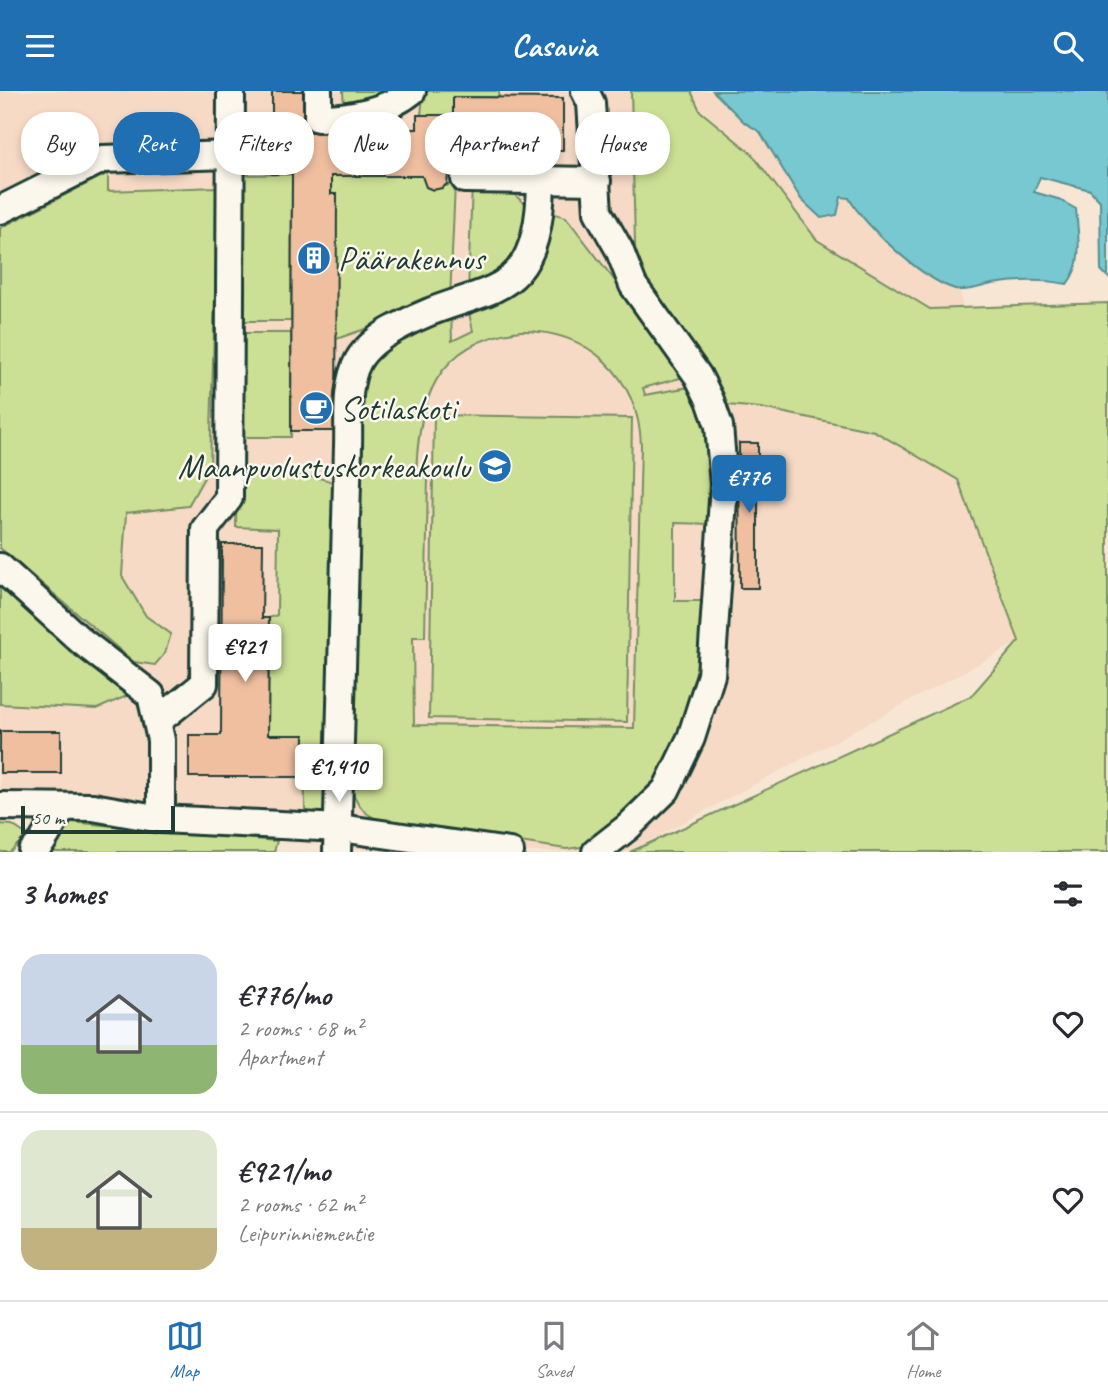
<!DOCTYPE html>
<html lang="en">
<head>
<meta charset="utf-8">
<style>
	body { margin:0; font-family:Caveat,sans-serif; background:#f7f7f7; color:#2b2b33; height:100vh; display:flex; flex-direction:column; font-size:26px; white-space:nowrap }
	* { box-sizing:border-box; margin:0 }
	p { font-size:23px; color:#7c7c81 }
	.icon { flex:none; width:38px; height:38px; fill:none; stroke:currentColor; stroke-width:2; stroke-linecap:round; stroke-linejoin:round }
	.map { position:relative; height:761px; overflow:hidden }
	.side { display:flex; flex-direction:column; background:#fff; flex:1 }
	.side>* { flex:none }
	.top-card { position:absolute; left:21px; top:21px; width:700px; height:63px; display:flex; gap:14px }
	.scale { position:absolute; left:21px; bottom:18px; width:154px; box-sizing:border-box; padding-left:7px; border:4px solid #1f3d34; border-top:0; font-size:19px; line-height:24px; white-space:nowrap; color:#1f3d34; -webkit-text-stroke:5px #fbf7ec; paint-order:stroke }
	.price { position:absolute; translate:-50% -60px; padding:0 16px; border-radius:7px; background:#fff; color:#222; font-size:23px; line-height:46px; filter:drop-shadow(0 2px 4px #0008) }
	.price::after { content:''; position:absolute; left:50%; top:42px; width:21px; height:16px; margin-left:-10px; background:inherit; clip-path:polygon(0 0,100% 0,50% 100%) }
	.price.current { background:#1f6fb2; color:#fff }
	ul { padding:0; list-style:none }
	li { display:flex; align-items:center; gap:21px; height:175px; padding:0 21px }
	li+li { border-top:2px solid #e1e1e2 }
	li span { display:grid; place-items:center; flex:none; width:196px; height:140px; border-radius:21px; color:#555 }
	li>.icon { margin-inline-start:auto }
	span .icon { width:84px; height:84px; fill:#fffc; stroke-width:1 }
	li b { font-size:30px }
	h2 { display:flex; justify-content:space-between; align-items:center; height:84px; padding:0 21px; font-size:30px }
	.chip { padding:0 24px; border-radius:28px; background:#fff; box-shadow:0 4px 10px #0003; font-size:24px; line-height:63px }
	.chip.current { background:#1f6fb2; color:#fff }
	header { display:flex; justify-content:space-between; align-items:center; height:91px; padding:0 21px; background:#1f6fb2; color:#fff; font-size:32px; font-weight:700 }
	.menu { display:flex; justify-content:space-around; align-items:center; height:98px; border-top:2px solid #e1e1e2; background:#fff; font-size:19px; color:#7c7c81 }
	.menu a { display:grid; justify-items:center; gap:4px }
	.menu .current { color:#1f6fb2 }
	.map>svg:first-child { display:block }
	.built { fill:#f6dac5 }
	.green { fill:#cce095; stroke:#768e64; stroke-width:2; fill-rule:evenodd }
	.water { fill:#78c8d1; stroke:#549092; stroke-width:2 }
	.building { fill:#f0bfa0; stroke:#1f3d34; stroke-width:2 }
	.lines { fill:none; stroke-linecap:round; stroke-linejoin:round }
	.minor-casing { stroke:#1f3d34; stroke-width:32 }
	.minor { stroke:#fbf7ec; stroke-width:26 }
	.labels { text-anchor:middle; stroke-width:5; stroke-linejoin:round; paint-order:stroke }
	.poi-label { font-size:33px; fill:#1f3d34; stroke:#fbf7ec; text-anchor:start }
</style>
</head>
<body>
<header><svg class="icon" aria-label="menu" viewBox="0 0 24 24"><path d="M4 6h16M4 12h16M4 18h16"/></svg>Casavia<svg class="icon" aria-label="search" viewBox="0 0 24 24"><circle cx="10" cy="10" r="6"/><path d="M15 15l6 6"/></svg></header>
<div class="map">
<svg width="1108" height="761" viewBox="0 0 1108 761">
	<rect width="100%" height="100%" fill="#f8e6d5"/>
	<filter id="ink" filterUnits="userSpaceOnUse"><feTurbulence type="fractalNoise" baseFrequency=".0143" numOctaves="2"/><feDisplacementMap in="SourceGraphic" scale="14" xChannelSelector="R" yChannelSelector="G"/><feConvolveMatrix kernelMatrix="1 2 1 2 8 2 1 2 1" color-interpolation-filters="sRGB"/></filter>
	<g filter="url(#ink)">
		<path class="built" d="M0 0H713L744 31 760 41 801 107 821 127 842 106 850 107 858 123 921 180 960 199 1019 551 629 761H399L0 725Z"/>
		<g class="green">
			<path d="M343 0H398L344 17Z"/>
			<path d="M427 0H499V6H453V24H421L423 5Z"/>
			<path d="M631 0H691L700 20 751 62 817 149 930 218 1108 212V761H630L971 605 1019 550 958 389 874 340 761 317 727 314 636 189Z"/>
			<path d="M108 82V100L218 96 210 376 188 415 126 422 122 485 146 525 171 543 165 562 155 574 134 571 0 457V137Z"/>
			<path d="M292 83 291 230H238L241 84Z"/>
			<path d="M331 85H422L426 96 433 99 455 92 450 209 336 248Z"/>
			<path d="M472 93H503L529 117 526 138 508 180 468 201Z"/>
			<path d="M545 120 566 126 688 285 643 297 645 304 695 295 712 341 711 433 675 432V510H708L704 567 669 671 637 713 588 755 566 758 383 730C365 725 359 716 352 700L354 369 363 298 372 269 381 254 451 220 452 250 473 240 468 217 497 206ZM520 240C588 238 639 286 641 354L634 637 414 634 413 546H425L428 386H416C418 311 434 251 520 240Z"/>
			<rect x="238" y="242" width="53" height="104"/>
			<path d="M434 324 632 327 627 631 429 627Z"/>
			<path d="M241 385C261 386 328 380 338 396 345 408 337 421 332 432L328 724 312 727 305 719 304 645 268 644 269 527 277 524 278 438 236 436 237 387Z"/>
			<path d="M0 492 129 604 97 618 0 613Z"/>
			<path d="M70 731 277 750 274 761H48Z"/>
			<path d="M0 733 12 734 27 744 10 761H0Z"/>
		</g>
		<path class="water" d="M713 0H1108V186L1101 179 1100 110 1090 99 1040 86 1034 101 1058 108 1076 118C1078 143 1084 173 1067 193 1042 188 1017 189 992 193 983 195 969 200 960 199 928 194 864 135 849 107L841 106 837 124 821 127 801 108 760 41 744 31Z"/>
		<g class="building">
			<path d="M272 0H308L307 41H407V38H417V24H453V6L563 7V59L453 58 454 84H448L447 93 442 97 433 99 426 96 422 85H331V103H337L336 340H291L292 83H272Z"/>
			<path d="M739 352H758V497H740Z"/>
			<path d="M222 453H263L262 527H269L268 644H304L303 686H189V644H221Z"/>
			<rect x="0" y="640" width="61" height="42"/>
		</g>
		<g class="lines">
			<g class="minor-casing">
				<g id="minor">
					<path d="M318 0V27C349 27 388 20 412 0"/>
					<path d="M585 0 591 12 598 121 619 158 633 194 698 285 710 309 719 335 724 394 711 584 691 647 666 699 628 736 596 761"/>
					<path d="M465 88 597 90"/>
					<path d="M0 119 102 68 231 64"/>
					<path d="M0 476 80 549 151 604 161 649V728"/>
					<path d="M159 629 204 593 205 438 229 407 231 0"/>
					<path d="M0 715 93 716 161 728 340 737 510 761"/>
					<path d="M32 761 42 751 63 716"/>
					<path d="M337 761 348 355C349 329 345 294 358 270 365 257 382 244 394 238 479 189 539 222 541 91"/>
				</g>
			</g>
			<use href="#minor" class="minor"/>
		</g>
	</g>
	<defs>
		<g id="building-disc" transform="scale(1.75)"><circle r="9.5" fill="#1f6fb2" stroke="#fbf7ec"/><path d="M-4-6H4V6H1V3H-1V6H-4ZM-2.5-4.3h1.7v1.8h-1.7ZM.8-4.3h1.7v1.8H.8ZM-2.5-1h1.7V.8h-1.7ZM.8-1h1.7V.8H.8Z" fill="#fff"/></g>
		<g id="cafe-disc" transform="scale(1.75)"><circle r="9.5" fill="#1f6fb2" stroke="#fbf7ec"/><path d="M-5.5-4.5H6V0H3Q3 3.5 0 3.5H-2.5Q-5.5 3.5-5.5 0ZM3-3.2v2h1.7v-2ZM-6 4.5H4V6H-6Z" fill="#fff"/></g>
		<g id="university-disc" transform="scale(1.75)"><circle r="9.5" fill="#1f6fb2" stroke="#fbf7ec"/><path d="M0-5L7-2L0 1L-7-2ZM-4 1L0 2.5L4 1V4Q0 6-4 4Z" fill="#fff"/></g>
	</defs>
	<g fill-rule="evenodd">
		<use href="#building-disc" x="314" y="167"/>
		<use href="#cafe-disc" x="316" y="317"/>
		<use href="#university-disc" x="495" y="375"/>
	</g>
	<g class="labels">
		<g class="poi-label">
			<text x="338" y="179">Päärakennus</text>
			<text x="340" y="329">Sotilaskoti</text>
			<text x="470" y="387" text-anchor="end">Maanpuolustuskorkeakoulu</text>
		</g>
	</g>
</svg>
<div class="scale">50 m</div>
<b class="price current" style="left:749px;top:424px">€776</b>
<b class="price" style="left:245px;top:593px">€921</b>
<b class="price" style="left:339px;top:713px">€1,410</b>
<div class="top-card">
<a class="chip">Buy</a>
<a class="chip current">Rent</a>
<a class="chip">Filters</a>
<a class="chip">New</a>
<a class="chip">Apartment</a>
<a class="chip">House</a>
</div>
</div>
<section class="side">
<h2>3 homes<svg class="icon" aria-label="filters" viewBox="0 0 24 24"><path d="M4 7h16M4 17h16"/><circle cx="9" cy="7" r="2"/><circle cx="15" cy="17" r="2"/></svg></h2>
<ul>
<li><span style="background:linear-gradient(#c9d6e8 65%,#8fb573 0)"><svg class="icon" aria-label="home" viewBox="0 0 24 24"><path d="M3 11l9-7 9 7M6 9v11h12V9"/></svg></span><div><b>€776/mo</b><p>2 rooms · 68 m²</p><p>Apartment</p></div><svg class="icon" aria-label="heart" viewBox="0 0 24 24"><path d="M12 20l-8-8c-3-5 5-10 8-4 3-6 11-1 8 4z"/></svg></li>
<li><span style="background:linear-gradient(#dfe7d0 70%,#c2b280 0)"><svg class="icon" aria-label="home" viewBox="0 0 24 24"><path d="M3 11l9-7 9 7M6 9v11h12V9"/></svg></span><div><b>€921/mo</b><p>2 rooms · 62 m²</p><p>Leipurinniementie</p></div><svg class="icon" aria-label="heart" viewBox="0 0 24 24"><path d="M12 20l-8-8c-3-5 5-10 8-4 3-6 11-1 8 4z"/></svg></li>
</ul>
</section>
<nav class="menu">
<a class="current"><svg class="icon" aria-label="map" viewBox="0 0 24 24"><path d="M3 6l6-2 6 2 6-2v14l-6 2-6-2-6 2zM9 4v14M15 6v14"/></svg>Map</a>
<a><svg class="icon" aria-label="saved" viewBox="0 0 24 24"><path d="M7 4h10v16l-5-4-5 4z"/></svg>Saved</a>
<a><svg class="icon" aria-label="home" viewBox="0 0 24 24"><path d="M3 11l9-7 9 7M6 9v11h12V9"/></svg>Home</a>
</nav>
</body>
</html>
